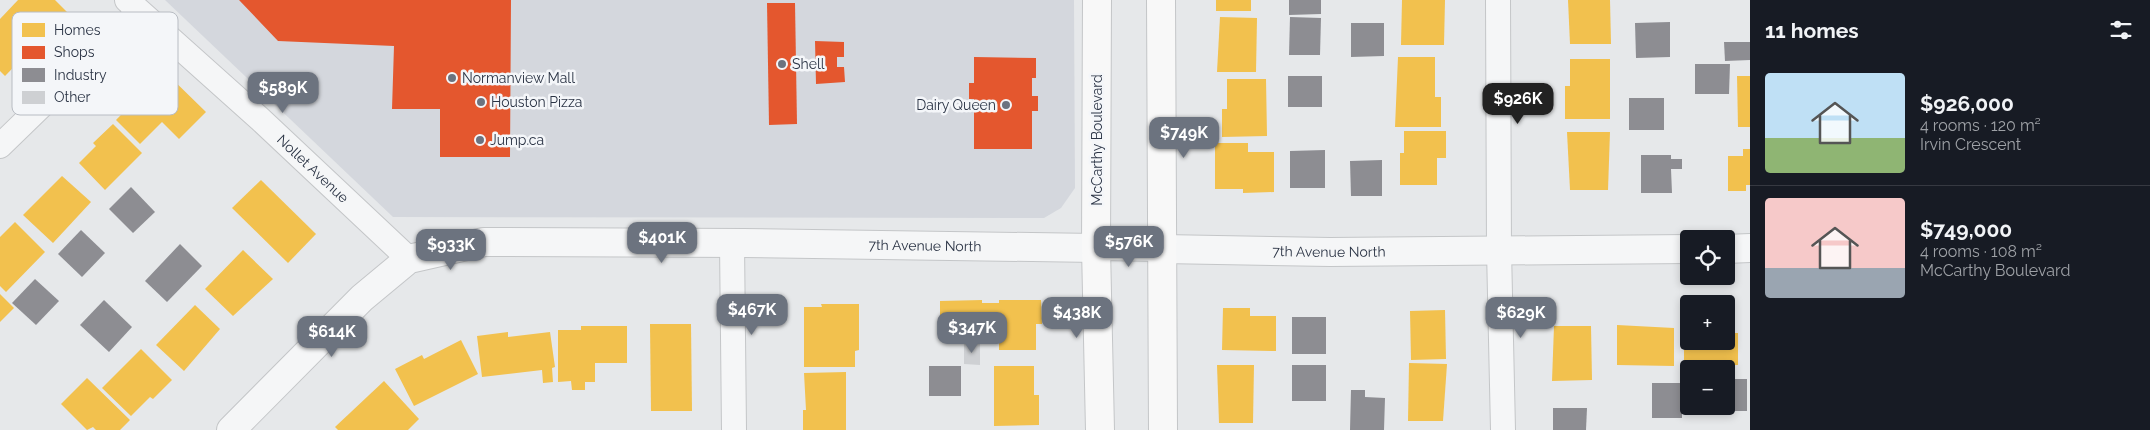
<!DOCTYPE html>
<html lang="en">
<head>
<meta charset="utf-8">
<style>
	body { margin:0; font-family:Raleway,sans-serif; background:#242831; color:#f1f3f6; height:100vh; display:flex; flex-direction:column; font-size:19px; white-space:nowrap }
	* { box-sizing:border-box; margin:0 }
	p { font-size:16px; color:#9ea1a6 }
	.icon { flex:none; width:28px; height:28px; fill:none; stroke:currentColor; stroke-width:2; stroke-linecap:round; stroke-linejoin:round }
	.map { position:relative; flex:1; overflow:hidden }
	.details { display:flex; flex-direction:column; background:#171b24; width:400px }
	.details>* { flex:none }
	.buttons { position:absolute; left:1680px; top:230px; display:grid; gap:10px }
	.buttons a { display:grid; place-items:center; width:55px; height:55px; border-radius:5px; background:#171b24; box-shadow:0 2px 8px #0003; font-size:25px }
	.price { position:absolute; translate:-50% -42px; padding:0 11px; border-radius:10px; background:#6c737f; color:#fff; font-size:16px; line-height:32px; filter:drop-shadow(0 1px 2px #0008) }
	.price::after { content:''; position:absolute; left:50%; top:30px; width:15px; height:11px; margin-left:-8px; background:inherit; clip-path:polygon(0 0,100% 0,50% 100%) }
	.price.on { background:#222; color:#fff }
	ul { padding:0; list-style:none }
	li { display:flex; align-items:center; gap:15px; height:125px; padding:0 15px }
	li+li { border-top:1px solid #363941 }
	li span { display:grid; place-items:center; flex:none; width:140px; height:100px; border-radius:5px; color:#555 }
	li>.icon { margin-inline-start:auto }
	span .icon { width:60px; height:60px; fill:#fffc; stroke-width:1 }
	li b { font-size:21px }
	h2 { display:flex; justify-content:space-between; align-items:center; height:60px; padding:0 15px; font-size:21px }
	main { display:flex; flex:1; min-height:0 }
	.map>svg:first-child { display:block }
	.built { fill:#d4d7dd }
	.homes { fill:#f2c14e }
	.shops { fill:#e4572e }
	.industry { fill:#8d8d92 }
	.building { fill:#ced0d3 }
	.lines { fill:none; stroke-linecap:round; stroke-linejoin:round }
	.minor-casing { stroke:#c4c6c8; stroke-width:26 }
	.tertiary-casing { stroke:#c4c6c8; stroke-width:30 }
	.secondary-casing { stroke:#c4c6c8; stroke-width:30 }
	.minor { stroke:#f5f6f7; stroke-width:24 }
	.tertiary { stroke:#f5f6f7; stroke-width:28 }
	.secondary { stroke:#f8f8f8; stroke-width:28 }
	.poi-dot { fill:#6c737f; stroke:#f4f6f9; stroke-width:2 }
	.labels { text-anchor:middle; stroke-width:5; stroke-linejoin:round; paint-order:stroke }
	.poi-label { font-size:14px; fill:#2b3445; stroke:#f4f6f9; text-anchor:start }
	.street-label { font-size:14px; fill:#2b3445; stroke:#f4f6f9 }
	.key { fill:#f4f6f9; stroke:#b8bcc3; stroke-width:1 }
	.key-label { font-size:14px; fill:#2b3445 }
</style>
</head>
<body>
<main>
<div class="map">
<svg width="1750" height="430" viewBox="0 0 1750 430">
	<rect width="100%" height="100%" fill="#e6e8ea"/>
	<path class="built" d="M165 0H1074L1075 188 1061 208 1044 218 393 217Z"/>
	<g class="homes">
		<path d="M18 0H55L67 12 5 76 0 71V19Z"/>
		<rect x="1216" y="0" width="35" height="11"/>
		<path d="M1402 0H1445L1444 45H1401Z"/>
		<path d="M1568 0H1610L1611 44H1570Z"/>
		<path d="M1220 17 1257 18 1256 72H1217Z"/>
		<path d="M1398 57H1435V97H1441V127H1395Z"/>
		<path d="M1570 59H1610V119H1565V86H1570Z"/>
		<path d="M164 71 206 112 179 139 162 122 140 144 116 120Z"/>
		<path d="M1737 76H1750V127H1738Z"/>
		<path d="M1227 79H1266L1267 136 1222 137V109H1227Z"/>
		<path d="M113 124 142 153 105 190 79 163 96 146 93 143Z"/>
		<path d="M1404 131H1446V158H1437V185H1400V153H1404Z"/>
		<path d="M1567 132H1610L1608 190H1570Z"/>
		<path d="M1215 143H1248V152H1274V192L1243 193V189H1215Z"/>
		<path d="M1743 149H1750V185H1746V191H1728V156H1743Z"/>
		<path d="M62 176 91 202 53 243 23 215Z"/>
		<path d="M261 180 316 234 288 263 232 208Z"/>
		<path d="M15 222 45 252 6 292 0 286V237Z"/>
		<path d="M243 250 273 279 233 316 205 289Z"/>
		<path d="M0 294 14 308 0 322Z"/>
		<path d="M982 300V303H999V300H1041L1042 324H1036V350H999V330H982L983 333H940V301Z"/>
		<path d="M821 304H859V350L855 351V367H804V307H822Z"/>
		<path d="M195 305 220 329 184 371 156 345Z"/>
		<path d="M1223 308H1250V316H1276V351L1222 350Z"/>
		<path d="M1445 310 1446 359 1411 360 1410 311Z"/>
		<path d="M650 324H691L692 411H651Z"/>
		<path d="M1617 325 1674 328V366L1617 365Z"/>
		<path d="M581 326H627V363H595V382H585V390H572L571 381 558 382V330H581Z"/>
		<path d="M1554 326H1591L1592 380 1552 381Z"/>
		<path d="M1684 326H1689V341H1726V333H1738V365L1684 366Z"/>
		<path d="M508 332V337L550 332 555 367 552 368 553 382 543 383 542 370 482 377 477 336Z"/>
		<path d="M461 340 478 374 414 406 395 369 422 355 424 359Z"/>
		<path d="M141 349 172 380 153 399 150 397 131 416 102 388Z"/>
		<path d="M1409 363 1447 364 1443 421H1408Z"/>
		<path d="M1217 365H1254L1253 423H1219Z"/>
		<path d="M994 366H1034V395H1039V425L994 426Z"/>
		<path d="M846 372V430H803V410H806L804 373Z"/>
		<path d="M87 378 130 420 120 430H96L93 427 87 430 61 404Z"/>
		<path d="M384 381 419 419 408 430H338L335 427Z"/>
	</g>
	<g class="shops">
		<path d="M239 0H511L510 157H440V109H392L394 46 278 41Z"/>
		<path d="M767 3H795L797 124 769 125Z"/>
		<path d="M815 41 844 42V57H837V67H844L845 82 816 84Z"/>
		<path d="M974 57 1036 58V78H1032V96H1038V111H1032V149H974V99H969V83H974Z"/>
	</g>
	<g class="industry">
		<path d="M1289 0H1321V14L1289 15Z"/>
		<path d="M1290 17 1321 18 1320 55H1289Z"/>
		<path d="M1670 22V57L1636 58 1635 23Z"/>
		<path d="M1351 23H1384V56L1351 57Z"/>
		<path d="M1724 42H1750V60L1725 61Z"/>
		<path d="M1695 64H1730L1729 94H1695Z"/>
		<rect x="1288" y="76" width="34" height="31"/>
		<rect x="1629" y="98" width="35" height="32"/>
		<path d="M1325 150V188H1290V151Z"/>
		<path d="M1641 155H1671V159H1682V169H1671L1672 193H1641Z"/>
		<path d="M1382 160V196H1351L1350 161Z"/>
		<path d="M131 187 155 212 133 233 109 209Z"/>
		<path d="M81 230 105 253 82 277 58 254Z"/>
		<path d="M180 244 202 266 167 302 145 281Z"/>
		<path d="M35 279 59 301 36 325 12 303Z"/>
		<path d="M104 300 132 327 109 352 80 325Z"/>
		<rect x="1292" y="317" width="34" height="37"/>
		<rect x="1292" y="365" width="34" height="36"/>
		<rect x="929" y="366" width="32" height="30"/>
		<rect x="1727" y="379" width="20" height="32"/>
		<rect x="1652" y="383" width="30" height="35"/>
		<path d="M1351 390H1365V397L1385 398 1384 430H1350Z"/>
		<path d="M1553 408H1587L1586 430H1553Z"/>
	</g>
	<path class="building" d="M964 344H980V365L964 364Z"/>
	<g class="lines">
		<g class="minor-casing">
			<g id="minor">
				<path id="s1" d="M127 0 260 119 409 259"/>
				<path d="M1498 0 1499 250 1503 430"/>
				<path d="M0 146 138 12"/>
				<path d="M732 243 734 430"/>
				<path d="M1096 248 1163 249"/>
			</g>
		</g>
		<g class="tertiary-casing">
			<g id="tertiary">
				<path id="s2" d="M1163 249 1330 252 1689 249"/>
				<path d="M1726 249 1750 248"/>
				<path id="s3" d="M231 430 362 298 409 259 484 242 743 243 1096 248"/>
			</g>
		</g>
		<g class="secondary-casing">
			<g id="secondary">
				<path d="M1097 0 1096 248 1100 430"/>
				<path d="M1161 0 1163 430"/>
			</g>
		</g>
		<use href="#minor" class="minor"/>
		<use href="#tertiary" class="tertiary"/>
		<use href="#secondary" class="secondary"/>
	</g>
	<g class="poi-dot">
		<circle cx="782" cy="64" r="5"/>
		<circle cx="452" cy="78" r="5"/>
		<circle cx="481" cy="102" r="5"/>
		<circle cx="1006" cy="105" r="5"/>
		<circle cx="480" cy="140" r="5"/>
	</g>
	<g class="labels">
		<g class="poi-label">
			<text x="792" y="69">Shell</text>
			<text x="462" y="83">Normanview Mall</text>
			<text x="491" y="107">Houston Pizza</text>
			<text x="996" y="110" text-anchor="end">Dairy Queen</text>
			<text x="490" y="145">Jump.ca</text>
		</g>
		<g class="street-label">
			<text transform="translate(1097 140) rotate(-90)" y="5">McCarthy Boulevard</text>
			<text dy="5" stroke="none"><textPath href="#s1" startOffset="251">Nollet Avenue</textPath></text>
			<text dy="5" stroke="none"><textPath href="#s3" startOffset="765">7th Avenue North</textPath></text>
			<text dy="5" stroke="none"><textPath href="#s2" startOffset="166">7th Avenue North</textPath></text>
		</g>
	</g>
	<rect x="12" y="12" width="166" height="103" rx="8" class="key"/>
	<rect x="22" y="23" width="23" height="14" fill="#f2c14e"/>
	<rect x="22" y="46" width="23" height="13" fill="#e4572e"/>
	<rect x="22" y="68" width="23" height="14" fill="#8d8d92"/>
	<rect x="22" y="91" width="23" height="13" fill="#ced0d3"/>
	<g class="key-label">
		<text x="54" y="35">Homes</text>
		<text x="54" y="57">Shops</text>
		<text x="54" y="80">Industry</text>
		<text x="54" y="102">Other</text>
	</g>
</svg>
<div class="buttons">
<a><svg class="icon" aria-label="locate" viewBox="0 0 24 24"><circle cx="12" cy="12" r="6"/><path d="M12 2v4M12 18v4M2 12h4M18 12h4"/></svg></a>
<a>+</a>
<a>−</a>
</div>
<b class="price" style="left:283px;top:114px">$589K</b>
<b class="price on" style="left:1518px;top:125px">$926K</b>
<b class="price" style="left:1184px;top:159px">$749K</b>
<b class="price" style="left:662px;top:264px">$401K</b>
<b class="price" style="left:1129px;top:268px">$576K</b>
<b class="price" style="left:451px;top:271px">$933K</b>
<b class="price" style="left:752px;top:336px">$467K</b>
<b class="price" style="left:1077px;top:339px">$438K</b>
<b class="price" style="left:1521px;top:339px">$629K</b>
<b class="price" style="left:972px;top:354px">$347K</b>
<b class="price" style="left:332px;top:358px">$614K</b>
</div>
<section class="details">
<h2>11 homes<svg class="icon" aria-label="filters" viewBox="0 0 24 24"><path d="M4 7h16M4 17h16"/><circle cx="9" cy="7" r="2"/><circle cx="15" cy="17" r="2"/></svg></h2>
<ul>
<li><span style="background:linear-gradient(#bfe0f5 65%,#8fb573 0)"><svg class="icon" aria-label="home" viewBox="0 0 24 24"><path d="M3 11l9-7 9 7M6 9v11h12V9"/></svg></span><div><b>$926,000</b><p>4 rooms · 120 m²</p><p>Irvin Crescent</p></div></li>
<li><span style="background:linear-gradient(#f6c9c9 70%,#9aa5b1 0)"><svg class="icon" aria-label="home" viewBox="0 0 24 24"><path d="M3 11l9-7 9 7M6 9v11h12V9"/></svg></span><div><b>$749,000</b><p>4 rooms · 108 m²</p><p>McCarthy Boulevard</p></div></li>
</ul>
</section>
</main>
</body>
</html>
